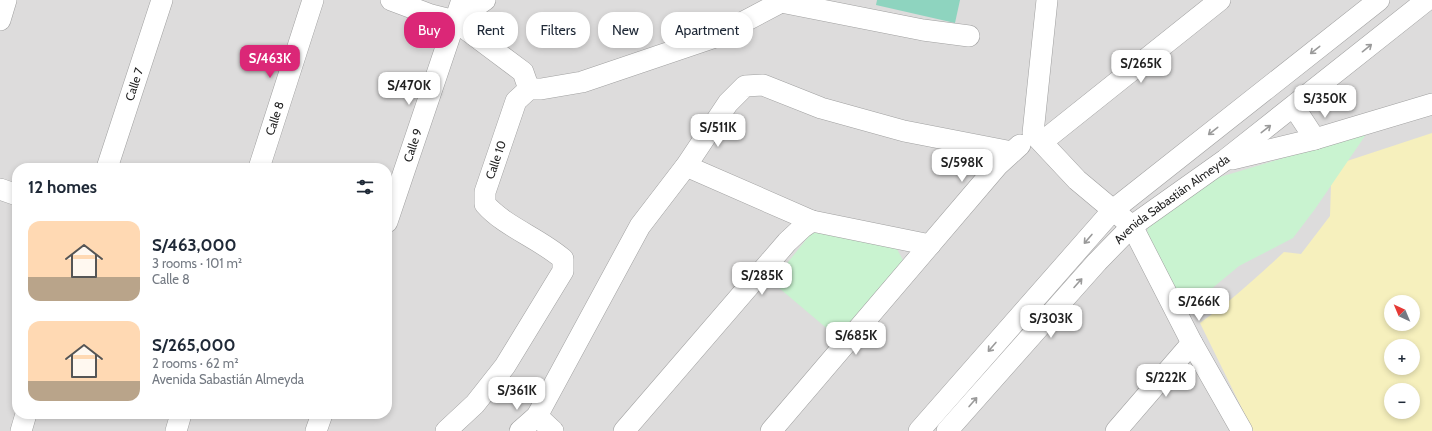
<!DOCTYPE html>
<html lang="en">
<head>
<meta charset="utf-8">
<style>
	body { margin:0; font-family:Cabin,sans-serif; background:#f6f6f7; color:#1f2937; height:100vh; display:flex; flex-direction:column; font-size:15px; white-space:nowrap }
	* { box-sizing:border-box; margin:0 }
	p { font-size:13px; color:#747a83 }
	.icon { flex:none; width:22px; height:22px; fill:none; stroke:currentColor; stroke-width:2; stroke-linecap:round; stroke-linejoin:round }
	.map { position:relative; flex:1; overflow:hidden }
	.side { position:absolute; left:12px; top:163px; width:380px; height:256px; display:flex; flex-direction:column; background:#fff; border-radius:16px; box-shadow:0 2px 6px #0003 }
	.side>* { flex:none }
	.top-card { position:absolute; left:404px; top:12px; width:380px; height:36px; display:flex; gap:8px }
	.needle { width:26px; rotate:316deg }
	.fabs { position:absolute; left:1384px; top:295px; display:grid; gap:8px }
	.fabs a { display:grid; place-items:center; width:36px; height:36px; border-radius:50%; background:#fff; box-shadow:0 2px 6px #0003; font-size:20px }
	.price { position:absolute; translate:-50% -34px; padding:0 9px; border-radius:8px; background:#fff; color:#222; font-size:13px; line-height:26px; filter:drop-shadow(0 1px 2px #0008) }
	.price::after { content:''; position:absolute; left:50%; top:24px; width:12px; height:9px; margin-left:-6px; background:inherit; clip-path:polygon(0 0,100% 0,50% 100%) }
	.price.selected { background:#db2777; color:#fff }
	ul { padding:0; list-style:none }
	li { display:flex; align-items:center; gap:12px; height:100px; padding:0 16px }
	li span { display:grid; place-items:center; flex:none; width:112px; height:80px; border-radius:12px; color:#555 }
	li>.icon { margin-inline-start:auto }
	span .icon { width:48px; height:48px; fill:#fffc; stroke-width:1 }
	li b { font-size:17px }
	h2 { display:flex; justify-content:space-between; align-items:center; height:48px; padding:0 16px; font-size:17px }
	.pill { padding:0 14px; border-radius:16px; background:#fff; box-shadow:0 2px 6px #0003; font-size:14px; line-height:36px }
	.pill.selected { background:#db2777; color:#fff }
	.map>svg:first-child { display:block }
	.residential { fill:#dddcdc; fill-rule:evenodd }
	.sand { fill:#f6f0bd; fill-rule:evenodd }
	.park { fill:#c9f3d0 }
	.pitch { fill:#8ed4bf }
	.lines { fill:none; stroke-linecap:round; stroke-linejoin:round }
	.minor-casing { stroke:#a0a0a0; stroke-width:22 }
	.minor { stroke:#fff; stroke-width:21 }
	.oneway { stroke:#9a9a9a }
	.labels { text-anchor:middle; stroke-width:4; stroke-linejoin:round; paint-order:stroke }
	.street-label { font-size:12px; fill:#1f1f1f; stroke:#fff }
</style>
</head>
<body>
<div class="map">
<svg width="1432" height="431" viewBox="0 0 1432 431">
	<rect width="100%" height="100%" fill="#efede7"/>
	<path class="residential" d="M0 0H1432V431H0ZM17 168H387V414H17ZM1391 302H1413V324H1391ZM1391 346H1413V368H1391ZM1391 390H1413V412H1391Z"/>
	<path class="sand" d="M1432 133V431H1253L1200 323C1230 302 1257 277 1284 252L1301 254 1330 216 1331 185 1341 163ZM1391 302H1413V324H1391ZM1391 346H1413V368H1391ZM1391 390H1413V412H1391Z"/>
	<g class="park">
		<path d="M1367 133 1315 209 1293 238 1239 266 1186 310 1147 233 1148 226 1203 182Z"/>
		<path d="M817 226 896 247 904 262 837 337 772 282Z"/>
	</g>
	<path class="pitch" d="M877 0H960L955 23 876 5Z"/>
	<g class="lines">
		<g class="minor-casing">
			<g id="minor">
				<path d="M391 0 431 15 455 21 523 72 529 89"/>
				<path d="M1047 0 1033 133 1077 180 1132 226 1192 343 1242 431"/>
				<path d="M781 2 923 30 969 36"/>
				<path d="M0 20 6 0"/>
				<path d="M455 21 485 0"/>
				<path d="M1294 107 1315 139"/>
				<path d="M1042 142 1220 0"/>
				<path d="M1232 159 1315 139 1432 104"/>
				<path d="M686 166 812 221"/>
				<path id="s1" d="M107 168 162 0"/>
				<path id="s2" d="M259 168 313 0"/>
				<path d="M0 189 17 195"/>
				<path id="s3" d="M387 222 462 0"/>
				<path d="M537 416 553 431"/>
				<path d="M21 431 26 414"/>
				<path d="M176 431 181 414"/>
				<path d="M316 431 322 414"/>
				<path id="s4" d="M446 431 475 404 505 366 563 271V259C539 238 505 227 485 204V192L516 101 529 89H541L582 82 715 37 785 0"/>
				<path d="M520 431 537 416 640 226 686 166 728 103 745 86 763 85 821 108 904 131 1012 152"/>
				<path d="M624 431 787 242 802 228 812 221 930 245"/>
				<path d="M771 431 998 165 1020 145"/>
				<path d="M919 431 1113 210 1379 0"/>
				<path id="s5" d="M947 431 1097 262 1132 226 1225 160 1427 0"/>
				<path d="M1116 431 1192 343"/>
			</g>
		</g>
		<use href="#minor" class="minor"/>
	</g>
	<defs><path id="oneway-shaft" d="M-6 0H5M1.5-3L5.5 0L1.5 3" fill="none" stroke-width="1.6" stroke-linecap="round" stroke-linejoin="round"/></defs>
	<g class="oneway">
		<use href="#oneway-shaft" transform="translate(1367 48) rotate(-39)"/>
		<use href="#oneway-shaft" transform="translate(1315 50) rotate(142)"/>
		<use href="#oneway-shaft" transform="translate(1266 129) rotate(-38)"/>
		<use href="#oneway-shaft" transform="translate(1213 131) rotate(142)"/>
		<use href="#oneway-shaft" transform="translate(1088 239) rotate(131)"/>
		<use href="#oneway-shaft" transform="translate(1078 283) rotate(-48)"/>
		<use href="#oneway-shaft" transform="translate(992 347) rotate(131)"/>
		<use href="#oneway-shaft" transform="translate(973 402) rotate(-49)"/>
	</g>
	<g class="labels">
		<g class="street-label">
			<text dy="4" stroke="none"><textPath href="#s1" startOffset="88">Calle 7</textPath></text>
			<text dy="4" stroke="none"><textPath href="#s2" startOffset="52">Calle 8</textPath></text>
			<text dy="4" stroke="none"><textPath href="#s3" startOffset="81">Calle 9</textPath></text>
			<text dy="4" stroke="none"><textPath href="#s4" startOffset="353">Calle 10</textPath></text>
			<text dy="4" stroke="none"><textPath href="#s5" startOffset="324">Avenida Sabastián Almeyda</textPath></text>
		</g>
	</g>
</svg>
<div class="fabs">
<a><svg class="needle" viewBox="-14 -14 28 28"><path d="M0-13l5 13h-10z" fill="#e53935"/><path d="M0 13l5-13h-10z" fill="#747a83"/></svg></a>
<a>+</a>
<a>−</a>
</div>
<b class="price selected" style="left:270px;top:79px">S/463K</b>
<b class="price" style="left:1141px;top:84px">S/265K</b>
<b class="price" style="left:409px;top:106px">S/470K</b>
<b class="price" style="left:1325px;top:119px">S/350K</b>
<b class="price" style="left:718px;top:148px">S/511K</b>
<b class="price" style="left:962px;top:183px">S/598K</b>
<b class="price" style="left:762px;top:296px">S/285K</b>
<b class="price" style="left:1199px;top:322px">S/266K</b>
<b class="price" style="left:1051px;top:339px">S/303K</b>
<b class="price" style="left:856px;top:356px">S/685K</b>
<b class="price" style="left:1166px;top:398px">S/222K</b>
<b class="price" style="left:517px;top:411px">S/361K</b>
<div class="top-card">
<a class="pill selected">Buy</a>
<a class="pill">Rent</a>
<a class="pill">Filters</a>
<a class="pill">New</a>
<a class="pill">Apartment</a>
</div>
<section class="side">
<h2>12 homes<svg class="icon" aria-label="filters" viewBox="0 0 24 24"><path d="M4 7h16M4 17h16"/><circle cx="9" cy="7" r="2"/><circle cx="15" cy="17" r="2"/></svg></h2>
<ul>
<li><span style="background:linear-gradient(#ffd9b3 70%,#b9a48a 0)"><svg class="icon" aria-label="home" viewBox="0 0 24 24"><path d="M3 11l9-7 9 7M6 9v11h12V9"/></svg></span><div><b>S/463,000</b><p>3 rooms · 101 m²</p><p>Calle 8</p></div></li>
<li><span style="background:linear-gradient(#ffd9b3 75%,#b9a48a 0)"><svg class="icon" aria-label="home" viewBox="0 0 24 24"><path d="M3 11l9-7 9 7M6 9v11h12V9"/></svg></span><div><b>S/265,000</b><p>2 rooms · 62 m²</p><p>Avenida Sabastián Almeyda</p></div></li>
</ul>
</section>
</div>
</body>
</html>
